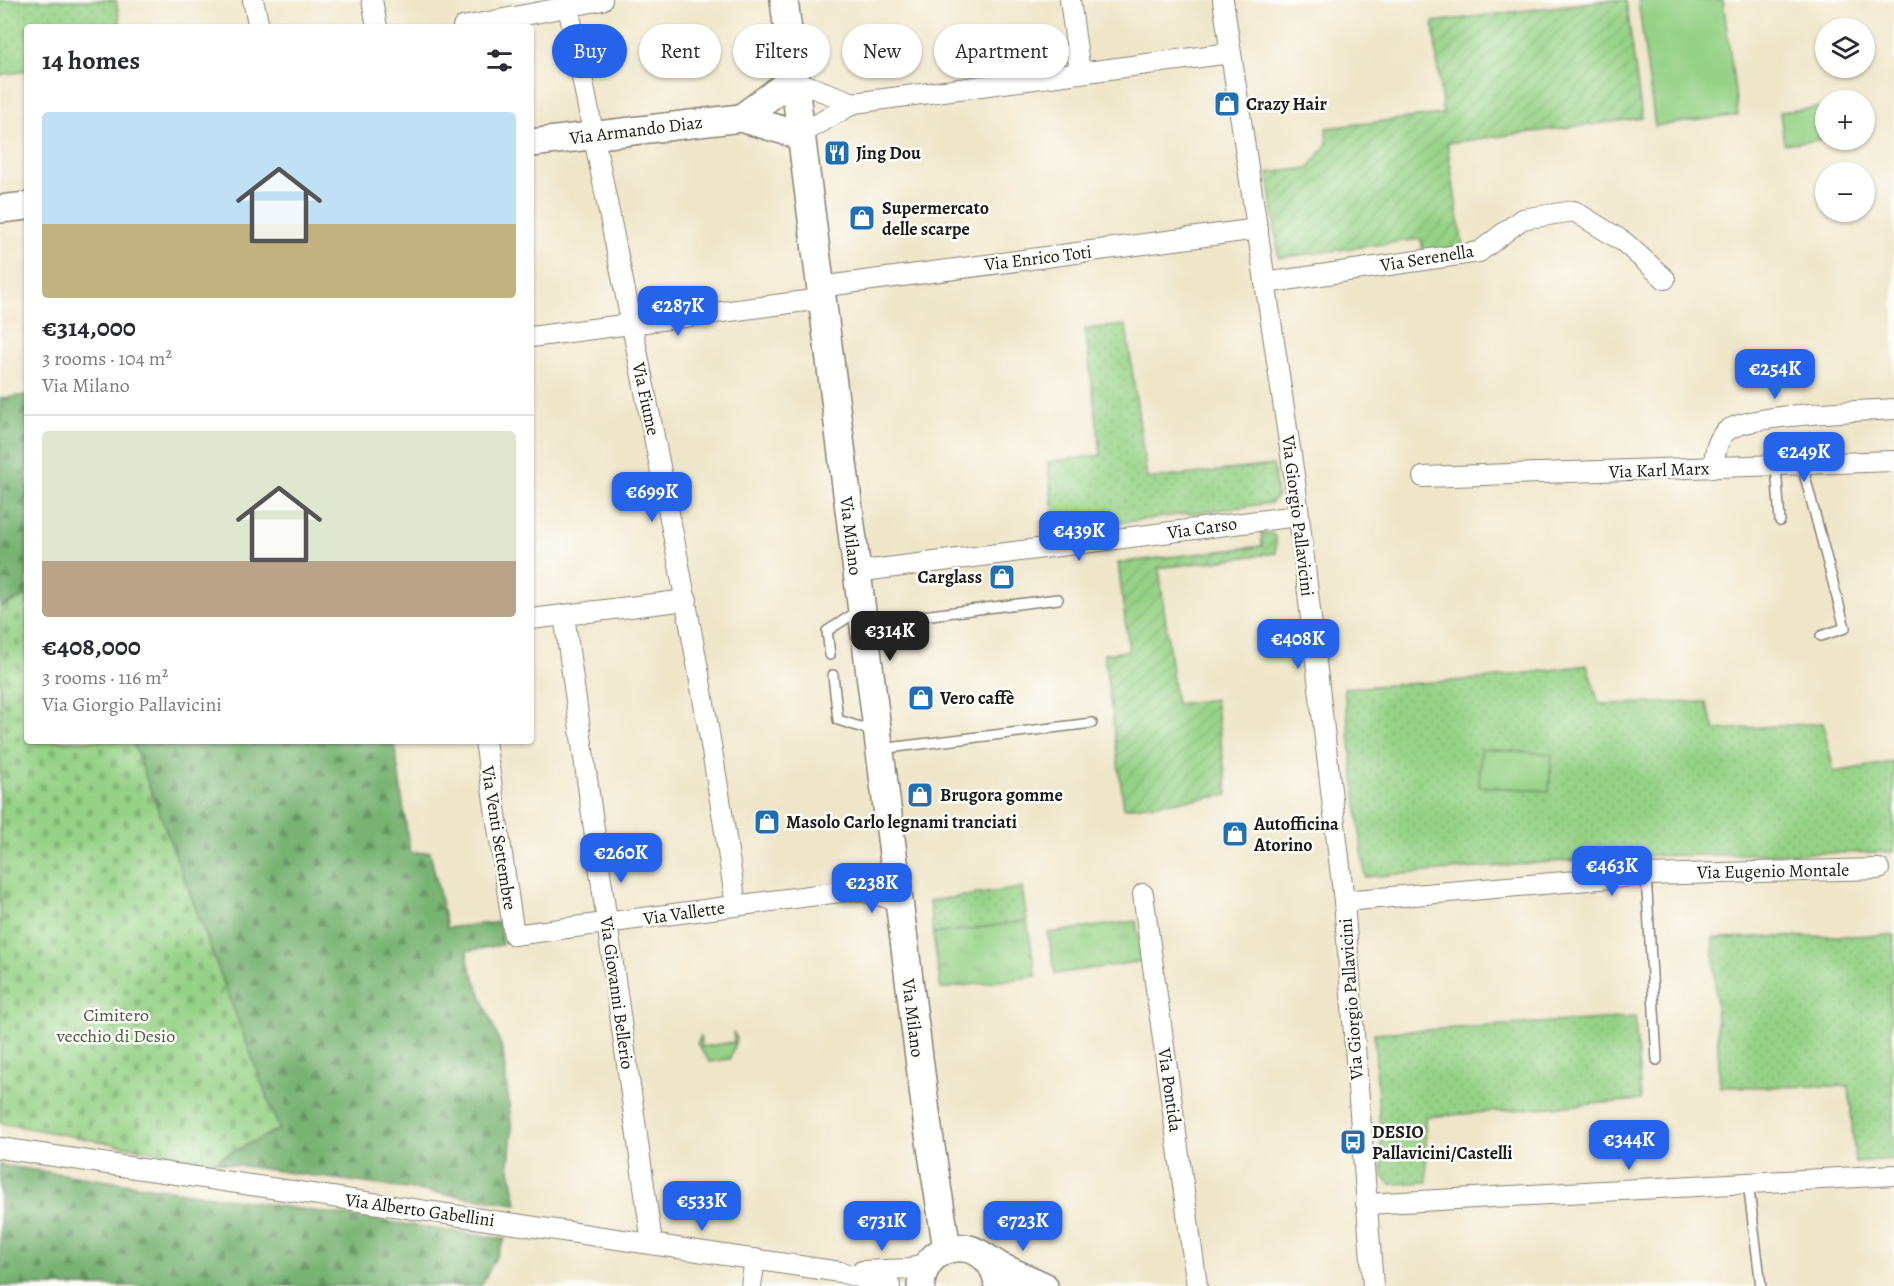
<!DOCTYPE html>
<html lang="en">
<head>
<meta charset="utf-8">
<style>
	body { margin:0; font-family:Alegreya,serif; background:#f7f7f7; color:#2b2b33; height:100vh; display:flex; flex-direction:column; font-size:22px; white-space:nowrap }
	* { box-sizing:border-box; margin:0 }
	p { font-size:20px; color:#7c7c81 }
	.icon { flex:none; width:33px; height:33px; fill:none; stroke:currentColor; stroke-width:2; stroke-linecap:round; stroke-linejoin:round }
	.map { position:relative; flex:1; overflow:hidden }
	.side { position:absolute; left:24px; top:24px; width:510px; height:720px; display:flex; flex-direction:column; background:#fff; border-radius:6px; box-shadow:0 2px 4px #0004 }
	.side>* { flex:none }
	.guide { position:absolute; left:552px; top:24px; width:570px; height:54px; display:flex; gap:12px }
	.tools { position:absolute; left:1815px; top:18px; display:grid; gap:12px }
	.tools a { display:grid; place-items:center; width:60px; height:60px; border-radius:50%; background:#fff; box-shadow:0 2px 4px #0004; font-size:30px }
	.price { position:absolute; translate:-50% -51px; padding:0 14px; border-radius:12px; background:#2563eb; color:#fff; font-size:20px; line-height:39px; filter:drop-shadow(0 2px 3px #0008) }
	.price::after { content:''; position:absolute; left:50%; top:36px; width:18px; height:14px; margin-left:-9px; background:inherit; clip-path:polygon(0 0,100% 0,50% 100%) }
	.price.active { background:#222; color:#fff }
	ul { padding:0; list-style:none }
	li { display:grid; align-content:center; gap:12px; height:318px; padding:0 18px }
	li+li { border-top:2px solid #e1e1e2 }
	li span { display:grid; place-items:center; height:186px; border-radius:6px; color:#555 }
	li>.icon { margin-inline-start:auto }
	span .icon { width:108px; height:108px; fill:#fffc; stroke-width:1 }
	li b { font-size:26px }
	h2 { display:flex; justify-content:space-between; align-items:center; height:72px; padding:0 18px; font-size:26px }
	.tag { padding:0 21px; border-radius:27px; background:#fff; box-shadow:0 2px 4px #0004; font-size:21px; line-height:54px }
	.tag.active { background:#2563eb; color:#fff }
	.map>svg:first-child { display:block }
	.grass { fill:url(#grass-tufts); stroke:#587651; stroke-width:1.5 }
	.forest { fill:url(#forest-firs); stroke:#4a6848; stroke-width:1.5 }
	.cemetery { fill:url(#cemetery-stones); stroke:#587651; stroke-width:1.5 }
	.park { fill:url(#park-dots); stroke:#587651; stroke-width:1.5 }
	.garden { fill:url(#garden-furrows); stroke:#587651; stroke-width:1.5 }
	.pitch { fill:#95d186; stroke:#587651; stroke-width:1.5 }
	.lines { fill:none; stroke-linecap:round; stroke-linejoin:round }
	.lane-casing { stroke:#868173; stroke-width:12 }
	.street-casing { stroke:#868173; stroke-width:22 }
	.secondary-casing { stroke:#868173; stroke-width:30 }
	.lane { stroke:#fff; stroke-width:9 }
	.street { stroke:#fff; stroke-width:20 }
	.secondary { stroke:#fff; stroke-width:27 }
	.labels { text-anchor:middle; stroke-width:5; stroke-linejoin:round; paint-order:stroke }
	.poi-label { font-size:18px; font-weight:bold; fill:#1c1c1c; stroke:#fdfcf7; text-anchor:start }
	.street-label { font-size:18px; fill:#1c1c1c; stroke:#fdfcf7 }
	.park-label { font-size:18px; fill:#465b41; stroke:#fdfcf7 }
</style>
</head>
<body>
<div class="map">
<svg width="1894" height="1286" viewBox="0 0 1894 1286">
	<defs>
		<pattern id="grass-tufts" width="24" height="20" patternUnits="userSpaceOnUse" patternTransform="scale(1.5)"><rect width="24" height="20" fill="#95d186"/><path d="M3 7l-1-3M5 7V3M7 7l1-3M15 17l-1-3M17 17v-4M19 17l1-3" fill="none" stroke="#80b373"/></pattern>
		<pattern id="forest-firs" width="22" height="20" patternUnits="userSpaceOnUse" patternTransform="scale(1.5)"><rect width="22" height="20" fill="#78b373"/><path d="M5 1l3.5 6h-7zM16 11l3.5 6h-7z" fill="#62915e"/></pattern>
		<pattern id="cemetery-stones" width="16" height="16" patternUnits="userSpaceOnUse" patternTransform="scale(1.5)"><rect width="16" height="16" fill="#95d186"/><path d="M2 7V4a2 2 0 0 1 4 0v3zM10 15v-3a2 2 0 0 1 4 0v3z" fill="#80b373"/></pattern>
		<pattern id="park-dots" width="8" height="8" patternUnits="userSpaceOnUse" patternTransform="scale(1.5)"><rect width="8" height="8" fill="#95d186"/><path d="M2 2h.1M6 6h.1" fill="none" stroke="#80b373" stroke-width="1.8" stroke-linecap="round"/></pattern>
		<pattern id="garden-furrows" width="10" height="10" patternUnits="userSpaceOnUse" patternTransform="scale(1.5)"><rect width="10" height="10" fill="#95d186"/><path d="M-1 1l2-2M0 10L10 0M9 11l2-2" fill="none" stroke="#80b373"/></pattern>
	</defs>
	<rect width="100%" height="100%" fill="#fdfcf7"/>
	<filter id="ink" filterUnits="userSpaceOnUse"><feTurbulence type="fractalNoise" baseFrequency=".0167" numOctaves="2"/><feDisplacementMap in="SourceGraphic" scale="12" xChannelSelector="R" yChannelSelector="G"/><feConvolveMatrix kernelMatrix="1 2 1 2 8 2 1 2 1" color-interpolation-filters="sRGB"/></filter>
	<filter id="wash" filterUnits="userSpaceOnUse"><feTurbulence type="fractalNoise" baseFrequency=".008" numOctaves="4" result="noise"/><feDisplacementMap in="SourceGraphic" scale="24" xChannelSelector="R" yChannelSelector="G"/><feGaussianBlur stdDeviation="1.35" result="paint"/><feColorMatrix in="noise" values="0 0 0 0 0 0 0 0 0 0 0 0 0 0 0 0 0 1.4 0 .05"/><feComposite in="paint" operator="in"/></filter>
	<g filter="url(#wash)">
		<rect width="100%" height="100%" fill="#efe6ca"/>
		<g class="grass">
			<path d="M1027 921 1036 976 941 989 933 934Z"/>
			<path d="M1136 921 1143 961 1055 974 1048 933Z"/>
			<path d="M733 1032 737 1038 730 1059 710 1062 697 1044 700 1037 702 1047 734 1042Z"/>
		</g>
		<g class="forest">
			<path d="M27 395V596L0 606V398Z"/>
			<path d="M132 741H394L410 853 430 852 447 928 499 922 502 945 467 951 469 964 503 1051 512 1131 509 1164 517 1204 213 1162 279 1129Z"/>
			<path d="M0 1165 505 1239 481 1286H0Z"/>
		</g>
		<path class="cemetery" d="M27 596V741H132L279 1129 212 1162 0 1123V607Z"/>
		<g class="park">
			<path d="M0 0H116L121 27H27V71L0 75Z"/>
			<path d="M1126 325 1147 479 1273 465 1277 496 1271 503 1055 531 1048 462 1101 455 1085 329Z"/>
			<path d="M1587 665 1599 704 1706 702 1715 730 1823 723 1834 772 1894 762V852L1626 856 1365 877 1344 688 1482 679Z"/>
			<path d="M1022 888 1027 921 933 934 929 901Z"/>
			<path d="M1894 935V982H1890L1894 1159 1855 1162 1849 1086 1720 1087 1713 938Z"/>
			<path d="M1635 1017 1641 1100 1425 1117 1427 1182 1391 1184 1383 1177 1374 1033Z"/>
		</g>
		<g class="garden">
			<path d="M1608 0H1626L1642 118 1447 143 1463 247 1423 252 1421 239 1279 258 1268 173 1309 168 1327 144 1326 128 1443 114 1433 22Z"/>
			<path d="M1271 533 1276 537V553L1159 568 1176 704 1215 699 1228 795 1124 808 1104 654 1129 651 1118 563 1262 546 1261 533Z"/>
		</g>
		<g class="pitch">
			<path d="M1638 0H1723L1738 115 1655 126Z"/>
			<path d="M1825 107V139L1784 144 1780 112Z"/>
			<path d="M1481 749 1552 754 1549 791 1479 786Z"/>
		</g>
	</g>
	<g filter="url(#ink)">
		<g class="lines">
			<g class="lane-casing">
				<g id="lane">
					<path d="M1802 465 1845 628 1821 636"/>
					<path d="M1776 466 1780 521"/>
					<path d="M867 623 1058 599"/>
					<path d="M830 655 827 631 858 611"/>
					<path d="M833 675 838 720 873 731"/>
					<path d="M880 749 1092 723"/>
					<path d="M1646 875 1657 1060"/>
					<path d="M1748 1183 1761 1286"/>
				</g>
			</g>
			<g class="street-casing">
				<g id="street">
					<path d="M253 0 259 27"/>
					<path d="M372 0 377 27"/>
					<path d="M567 0C625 302 693 601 736 906"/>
					<path d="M1070 0 1080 72"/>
					<path d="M1223 0 1295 482 1344 901 1373 1286"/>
					<path d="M463 27 602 0"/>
					<path d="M792 80 854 103"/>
					<path d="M799 135 854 103 1230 53"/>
					<path d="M1265 283 1479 252 1522 219 1574 211 1624 242 1665 279"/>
					<path d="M819 287 1258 229"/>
					<path d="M531 337 821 299"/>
					<path d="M1713 468C1715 455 1716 438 1728 430 1749 414 1862 411 1894 409"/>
					<path d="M1423 477 1894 461"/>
					<path d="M855 572 1298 516"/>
					<path d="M531 619 564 615"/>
					<path d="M485 741 514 935 855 890 898 900"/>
					<path d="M855 890 894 871"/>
					<path d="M1143 894 1197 1286"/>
					<path d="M1344 901 1646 875 1879 869"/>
					<path d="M0 1148 840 1272 890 1286"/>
					<path d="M1366 1204 1894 1175"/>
					<path d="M652 1243 564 615 687 600"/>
					<path d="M862 1271 911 1269 932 1259"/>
					<path d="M751 1286 755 1259"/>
				</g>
			</g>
			<g class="secondary-casing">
				<g id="secondary">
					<path d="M784 0 928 1128 947 1249"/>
					<path d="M741 118 792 80"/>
					<path d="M531 143 741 118 799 135"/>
					<path d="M0 209 27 206"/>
					<path d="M984 1256 999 1266 1044 1286"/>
					<path d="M921 1286C924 1235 994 1235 998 1286"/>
				</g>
			</g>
			<use href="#lane" class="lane"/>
			<use href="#street" class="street"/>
			<use href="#secondary" class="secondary"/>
		</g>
	</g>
	<defs>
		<g id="shop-square" transform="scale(1.35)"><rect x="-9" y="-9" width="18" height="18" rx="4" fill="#1f6fb2" stroke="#fdfcf7"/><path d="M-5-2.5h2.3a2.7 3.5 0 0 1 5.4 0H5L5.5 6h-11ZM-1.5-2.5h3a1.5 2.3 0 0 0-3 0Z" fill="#fff"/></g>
		<g id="restaurant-square" transform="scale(1.35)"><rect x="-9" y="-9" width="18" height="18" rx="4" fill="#1f6fb2" stroke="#fdfcf7"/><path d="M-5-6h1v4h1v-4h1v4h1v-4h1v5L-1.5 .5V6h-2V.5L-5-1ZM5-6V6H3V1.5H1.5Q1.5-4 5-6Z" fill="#fff"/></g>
		<g id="bus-square" transform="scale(1.35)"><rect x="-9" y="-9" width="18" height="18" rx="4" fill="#1f6fb2" stroke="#fdfcf7"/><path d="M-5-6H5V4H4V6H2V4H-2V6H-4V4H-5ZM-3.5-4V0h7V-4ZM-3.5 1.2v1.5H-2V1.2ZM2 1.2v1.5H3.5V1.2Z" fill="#fff"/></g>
	</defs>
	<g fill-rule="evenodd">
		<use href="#shop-square" x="1227" y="104"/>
		<use href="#restaurant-square" x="837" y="153"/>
		<use href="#shop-square" x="862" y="218"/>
		<use href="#shop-square" x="1002" y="577"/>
		<use href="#shop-square" x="921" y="698"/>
		<use href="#shop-square" x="920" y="795"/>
		<use href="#shop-square" x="767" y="822"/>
		<use href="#shop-square" x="1235" y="834"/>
		<use href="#bus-square" x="1353" y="1142"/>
	</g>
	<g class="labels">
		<g class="poi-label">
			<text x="1246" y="110">Crazy Hair</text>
			<text x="856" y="159">Jing Dou</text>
			<text x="882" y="214">Supermercato<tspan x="882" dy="21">delle scarpe</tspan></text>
			<text x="982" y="583" text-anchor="end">Carglass</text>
			<text x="940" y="704">Vero caffè</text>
			<text x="940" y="801">Brugora gomme</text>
			<text x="786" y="828">Masolo Carlo legnami tranciati</text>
			<text x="1254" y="830">Autofficina<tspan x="1254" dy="21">Atorino</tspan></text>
			<text x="1372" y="1138">DESIO<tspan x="1372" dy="21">Pallavicini/Castelli</tspan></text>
		</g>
		<g class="street-label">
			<text transform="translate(636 130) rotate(-7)" y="6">Via Armando Diaz</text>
			<text transform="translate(1038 258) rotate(-7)" y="6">Via Enrico Toti</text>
			<text transform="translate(1427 258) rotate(-9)" y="6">Via Serenella</text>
			<text transform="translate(646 399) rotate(78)" y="6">Via Fiume</text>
			<text transform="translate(1659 470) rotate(-2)" y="6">Via Karl Marx</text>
			<text transform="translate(1298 516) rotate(83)" y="6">Via Giorgio Pallavicini</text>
			<text transform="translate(1202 528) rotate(-8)" y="6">Via Carso</text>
			<text transform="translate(851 536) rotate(83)" y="6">Via Milano</text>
			<text transform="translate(499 838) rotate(81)" y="6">Via Venti Settembre</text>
			<text transform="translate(1773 871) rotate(-1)" y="6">Via Eugenio Montale</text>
			<text transform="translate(684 913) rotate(-8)" y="6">Via Vallette</text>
			<text transform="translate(617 993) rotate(82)" y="6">Via Giovanni Bellerio</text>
			<text transform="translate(1351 999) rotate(-94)" y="6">Via Giorgio Pallavicini</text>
			<text transform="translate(913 1018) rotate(83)" y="6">Via Milano</text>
			<text transform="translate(1170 1090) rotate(82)" y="6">Via Pontida</text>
			<text transform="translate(420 1210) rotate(8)" y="6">Via Alberto Gabellini</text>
		</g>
		<g class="park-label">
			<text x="116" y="1021">Cimitero<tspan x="116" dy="21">vecchio di Desio</tspan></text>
		</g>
	</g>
</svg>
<div class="tools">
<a><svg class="icon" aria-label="layers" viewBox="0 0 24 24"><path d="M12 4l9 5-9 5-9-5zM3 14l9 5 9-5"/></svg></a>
<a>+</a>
<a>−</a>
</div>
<b class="price" style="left:678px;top:337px">€287K</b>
<b class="price" style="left:1775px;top:400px">€254K</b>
<b class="price" style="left:1804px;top:483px">€249K</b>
<b class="price" style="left:652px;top:523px">€699K</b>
<b class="price" style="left:1079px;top:562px">€439K</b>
<b class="price active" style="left:890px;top:662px">€314K</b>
<b class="price" style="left:1298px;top:670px">€408K</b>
<b class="price" style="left:621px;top:884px">€260K</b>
<b class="price" style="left:1612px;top:897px">€463K</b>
<b class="price" style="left:872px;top:914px">€238K</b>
<b class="price" style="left:1629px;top:1171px">€344K</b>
<b class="price" style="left:702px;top:1232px">€533K</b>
<b class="price" style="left:882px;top:1252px">€731K</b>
<b class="price" style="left:1023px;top:1252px">€723K</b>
<div class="guide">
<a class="tag active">Buy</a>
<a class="tag">Rent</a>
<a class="tag">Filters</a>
<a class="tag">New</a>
<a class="tag">Apartment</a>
</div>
<section class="side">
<h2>14 homes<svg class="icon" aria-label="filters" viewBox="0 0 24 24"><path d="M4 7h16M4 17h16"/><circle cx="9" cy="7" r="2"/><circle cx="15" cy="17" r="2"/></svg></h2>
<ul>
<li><span style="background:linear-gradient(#bfe0f5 60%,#c2b280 0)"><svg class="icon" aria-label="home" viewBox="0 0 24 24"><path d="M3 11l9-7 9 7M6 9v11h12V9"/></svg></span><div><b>€314,000</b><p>3 rooms · 104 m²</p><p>Via Milano</p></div></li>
<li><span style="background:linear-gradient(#dfe7d0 70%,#b9a48a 0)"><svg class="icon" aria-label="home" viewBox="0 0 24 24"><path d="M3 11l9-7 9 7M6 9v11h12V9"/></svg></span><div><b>€408,000</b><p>3 rooms · 116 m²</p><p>Via Giorgio Pallavicini</p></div></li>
</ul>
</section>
</div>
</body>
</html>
